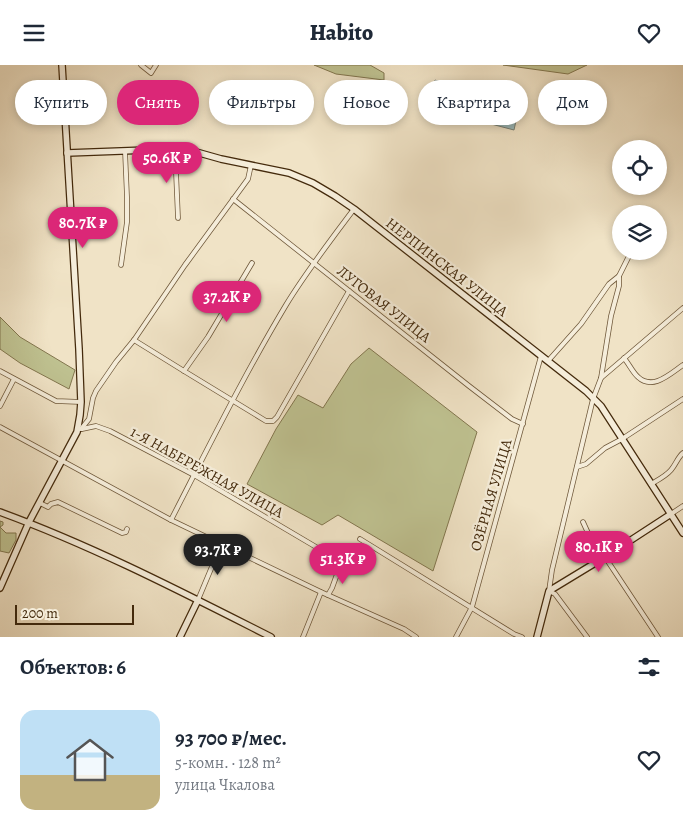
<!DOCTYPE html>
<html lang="ru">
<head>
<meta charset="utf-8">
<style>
	body { margin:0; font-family:Alegreya,serif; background:#f6f6f7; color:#1f2937; height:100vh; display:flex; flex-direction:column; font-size:19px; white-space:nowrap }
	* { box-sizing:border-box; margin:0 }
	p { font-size:16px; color:#747a83 }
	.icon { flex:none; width:28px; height:28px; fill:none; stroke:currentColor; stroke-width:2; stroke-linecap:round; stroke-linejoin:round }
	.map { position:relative; height:572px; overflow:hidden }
	.side { display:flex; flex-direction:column; background:#fff; flex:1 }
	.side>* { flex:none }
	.banner { position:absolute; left:15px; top:15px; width:654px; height:45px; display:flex; gap:10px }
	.fabs { position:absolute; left:612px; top:75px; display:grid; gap:10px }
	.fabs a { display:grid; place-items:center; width:55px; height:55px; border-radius:50%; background:#fff; box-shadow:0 2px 8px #0003; font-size:25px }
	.scale { position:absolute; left:15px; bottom:12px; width:119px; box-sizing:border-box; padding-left:5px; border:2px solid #442a0c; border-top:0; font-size:14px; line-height:18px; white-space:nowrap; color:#442a0c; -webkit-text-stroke:4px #f5edda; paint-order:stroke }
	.price { position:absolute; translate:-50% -42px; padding:0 11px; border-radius:18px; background:#db2777; color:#fff; font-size:16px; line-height:32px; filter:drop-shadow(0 1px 2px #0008) }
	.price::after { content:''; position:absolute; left:50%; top:30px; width:15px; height:11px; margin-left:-8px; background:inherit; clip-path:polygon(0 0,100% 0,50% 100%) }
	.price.selected { background:#222; color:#fff }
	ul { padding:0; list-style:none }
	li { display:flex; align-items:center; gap:15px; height:125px; padding:0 20px }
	li span { display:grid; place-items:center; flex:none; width:140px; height:100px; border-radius:15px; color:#555 }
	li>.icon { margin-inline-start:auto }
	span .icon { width:60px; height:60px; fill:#fffc; stroke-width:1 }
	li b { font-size:21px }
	h2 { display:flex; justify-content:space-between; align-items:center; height:60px; padding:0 20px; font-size:21px }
	.chip { padding:0 18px; border-radius:22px; background:#fff; box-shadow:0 2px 8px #0003; font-size:18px; line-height:45px }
	.chip.selected { background:#db2777; color:#fff }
	header { display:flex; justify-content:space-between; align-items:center; height:65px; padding:0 20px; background:#fff; font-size:22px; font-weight:800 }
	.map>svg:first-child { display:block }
	.green { fill:#bfc291; stroke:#82764e }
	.water { fill:#9dbcbd; stroke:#798276 }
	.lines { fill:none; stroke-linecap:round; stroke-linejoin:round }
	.shore { stroke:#707364; stroke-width:1 }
	.minor-casing { stroke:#6f583a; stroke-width:5.5 }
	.secondary-casing { stroke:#442a0c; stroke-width:8 }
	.minor { stroke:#f5edda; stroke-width:4 }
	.secondary { stroke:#f5edda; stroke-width:5.5 }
	.labels { text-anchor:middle; stroke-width:4.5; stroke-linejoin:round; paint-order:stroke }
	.street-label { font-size:15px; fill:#442a0c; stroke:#f5edda }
</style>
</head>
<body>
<header><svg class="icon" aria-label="menu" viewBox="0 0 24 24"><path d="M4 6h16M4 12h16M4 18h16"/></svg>Habito<svg class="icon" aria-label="heart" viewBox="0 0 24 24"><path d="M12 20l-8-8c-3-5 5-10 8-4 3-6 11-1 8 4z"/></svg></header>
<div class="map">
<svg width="683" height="572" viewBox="0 0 683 572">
	<rect width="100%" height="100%" fill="#f0e3c6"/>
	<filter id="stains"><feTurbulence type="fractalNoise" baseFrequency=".004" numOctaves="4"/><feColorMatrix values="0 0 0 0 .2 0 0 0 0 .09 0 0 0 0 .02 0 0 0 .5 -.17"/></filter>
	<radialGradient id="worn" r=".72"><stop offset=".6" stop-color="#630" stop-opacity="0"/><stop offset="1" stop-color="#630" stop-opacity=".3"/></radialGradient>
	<g class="green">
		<path d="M314 0H370L384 8V15L336 9Z"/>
		<path d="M503 0H587L568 9Z"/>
		<path d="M0 252 20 272 75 305 69 324 20 298 0 284Z"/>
		<path d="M369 283 477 367 433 506 338 450 322 460 247 419 276 364 298 330 323 343 351 299Z"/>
		<path d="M0 456 3 457V460L0 462 6 468H16V475L9 488 0 486Z"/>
	</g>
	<path class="water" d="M435 15 519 42 514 65 430 43Z"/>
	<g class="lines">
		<path class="shore" d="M441 23 511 45 512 47 510 56 507 58 437 40 436 38 438 25Z"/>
		<g class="minor-casing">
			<g id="minor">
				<path d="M141 0 151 8 156 0"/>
				<path d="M175 84 178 153"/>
				<path d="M233 134 469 321 512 354 523 359"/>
				<path d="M121 200 127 157V132L125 86"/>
				<path d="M134 275 184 306 266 356H273L277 352 349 226"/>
				<path d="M624 293C629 299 633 308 638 312 653 326 671 308 683 300"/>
				<path d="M548 296 581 259 609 219 619 211"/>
				<path d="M0 306 56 336 81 337"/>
				<path d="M184 306 208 272 252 198"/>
				<path d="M601 313 683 243"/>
				<path d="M0 341 14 314"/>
				<path d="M0 362 171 455 321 527 404 564 416 572"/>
				<path d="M81 364 89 354 93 333 96 326 116 297 134 275 185 200 248 114 251 100"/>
				<path d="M82 364 96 361 110 366 194 410 333 492 338 497 340 501 332 523 328 530"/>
				<path d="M577 402 586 399 605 383 622 374 683 334"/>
				<path d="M651 419C658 415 666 411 671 405 676 399 678 392 683 388"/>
				<path d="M40 438 48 442 51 439 58 437 122 468 126 467 127 464"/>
				<path d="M671 449 683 441"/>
				<path d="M171 455C208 383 244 310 286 240 306 207 330 176 354 144"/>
				<path d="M583 457 588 468 605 492 658 572"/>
				<path d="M360 474 514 569 522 572"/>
				<path d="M198 535 221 480"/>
				<path d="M303 572 321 527"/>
				<path d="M456 572 472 542 541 291"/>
				<path d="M587 572 555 529 549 526 552 505 593 334 601 313 611 251 619 221V211L628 193"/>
			</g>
		</g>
		<g class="secondary-casing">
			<g id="secondary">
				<path d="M67 88 175 84 189 85 221 94 289 108 313 118 335 131 354 144 586 326 601 341 683 468"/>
				<path d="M0 447C93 481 182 527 271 572"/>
				<path d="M0 523 29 457 77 367 80 350 81 337 79 284 62 0"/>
				<path d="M180 572 198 535"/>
				<path d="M537 572 549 526 605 492 671 449"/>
			</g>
		</g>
		<use href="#minor" class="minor"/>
		<use href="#secondary" class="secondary"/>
	</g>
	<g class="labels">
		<g class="street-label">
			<text transform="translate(447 202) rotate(38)" y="5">НЕРПИНСКАЯ УЛИЦА</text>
			<text transform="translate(384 239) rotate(38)" y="5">ЛУГОВАЯ УЛИЦА</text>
			<text transform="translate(207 407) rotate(29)" y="5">1-Я НАБЕРЕЖНАЯ УЛИЦА</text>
			<text transform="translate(491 430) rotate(-74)" y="5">ОЗЁРНАЯ УЛИЦА</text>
		</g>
	</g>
	<rect width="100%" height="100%" filter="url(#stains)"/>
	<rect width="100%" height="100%" fill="url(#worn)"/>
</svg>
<div class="fabs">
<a><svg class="icon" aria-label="locate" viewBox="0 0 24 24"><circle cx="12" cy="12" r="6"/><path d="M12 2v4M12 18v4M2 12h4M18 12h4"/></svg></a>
<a><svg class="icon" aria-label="layers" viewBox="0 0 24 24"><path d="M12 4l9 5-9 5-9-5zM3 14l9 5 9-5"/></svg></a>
</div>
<div class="scale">200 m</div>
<b class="price" style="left:167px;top:119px">50.6K ₽</b>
<b class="price" style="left:83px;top:184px">80.7K ₽</b>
<b class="price" style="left:227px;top:258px">37.2K ₽</b>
<b class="price" style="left:599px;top:508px">80.1K ₽</b>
<b class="price selected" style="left:218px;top:511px">93.7K ₽</b>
<b class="price" style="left:343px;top:520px">51.3K ₽</b>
<div class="banner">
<a class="chip">Купить</a>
<a class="chip selected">Снять</a>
<a class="chip">Фильтры</a>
<a class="chip">Новое</a>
<a class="chip">Квартира</a>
<a class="chip">Дом</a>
</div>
</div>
<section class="side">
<h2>Объектов: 6<svg class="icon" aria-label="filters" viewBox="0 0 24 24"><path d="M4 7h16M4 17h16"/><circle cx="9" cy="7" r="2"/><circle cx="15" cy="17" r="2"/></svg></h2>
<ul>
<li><span style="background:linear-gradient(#bfe0f5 65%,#c2b280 0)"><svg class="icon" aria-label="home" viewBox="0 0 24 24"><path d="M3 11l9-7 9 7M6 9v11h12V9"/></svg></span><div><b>93 700 ₽/мес.</b><p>5-комн. · 128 m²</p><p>улица Чкалова</p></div><svg class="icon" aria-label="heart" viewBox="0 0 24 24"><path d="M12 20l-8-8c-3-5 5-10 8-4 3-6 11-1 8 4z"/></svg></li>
</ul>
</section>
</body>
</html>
